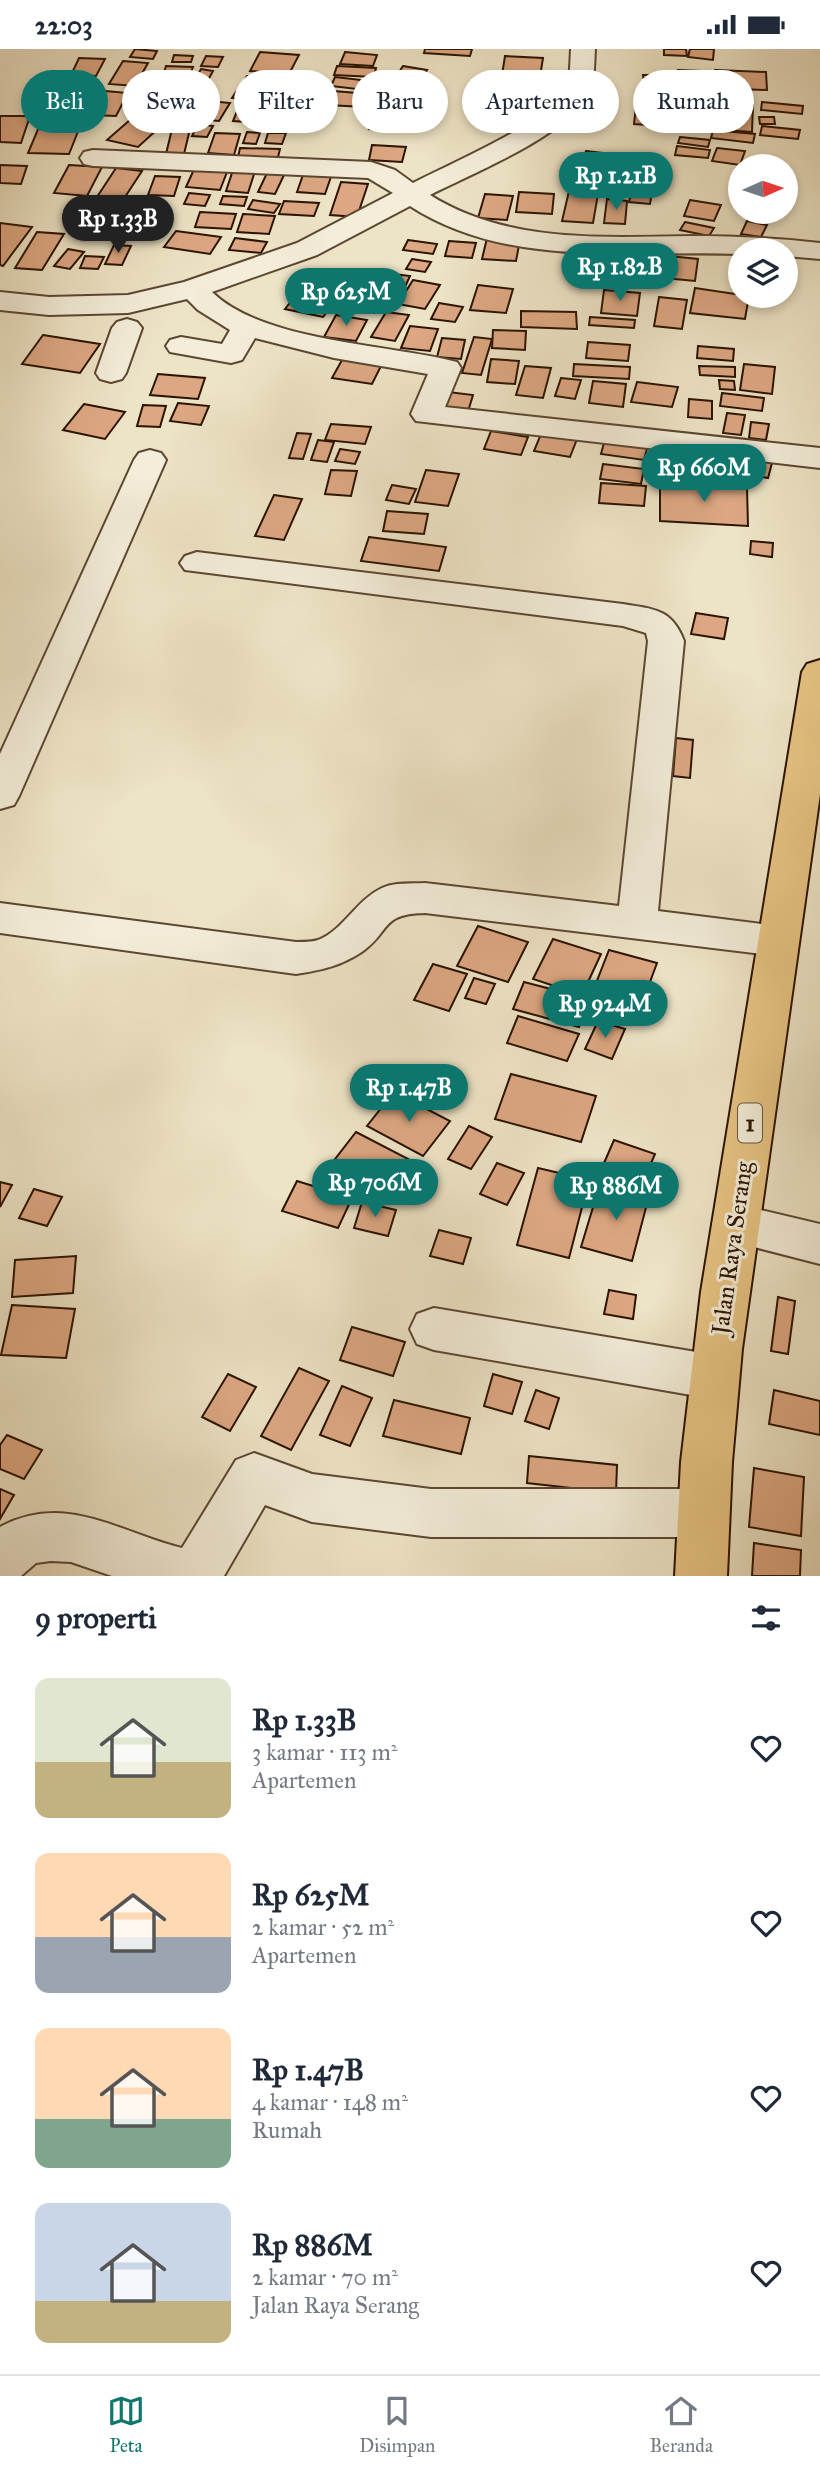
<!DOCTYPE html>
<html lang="id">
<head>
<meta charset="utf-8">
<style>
	body { margin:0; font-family:"IM FELL Great Primer",serif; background:#f2f2f3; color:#1f2937; height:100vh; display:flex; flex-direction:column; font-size:26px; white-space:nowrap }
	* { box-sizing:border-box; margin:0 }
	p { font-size:23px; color:#747a83 }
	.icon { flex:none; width:38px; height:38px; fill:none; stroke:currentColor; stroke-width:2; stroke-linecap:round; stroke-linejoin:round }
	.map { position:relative; height:1527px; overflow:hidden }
	.drawer { display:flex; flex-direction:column; background:#fff; flex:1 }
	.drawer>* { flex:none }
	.hud { position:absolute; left:21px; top:21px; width:779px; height:63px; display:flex; gap:14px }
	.needle { width:46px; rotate:87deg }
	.buttons { position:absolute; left:728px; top:105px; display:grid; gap:14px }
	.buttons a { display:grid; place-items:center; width:70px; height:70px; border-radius:50%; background:#fff; box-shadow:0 4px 10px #0003; font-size:35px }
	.price { position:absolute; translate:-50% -60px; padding:0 16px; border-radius:24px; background:#0f766e; color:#fff; font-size:23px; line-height:46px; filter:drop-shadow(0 2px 4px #0008) }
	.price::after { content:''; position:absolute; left:50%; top:42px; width:21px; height:16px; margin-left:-10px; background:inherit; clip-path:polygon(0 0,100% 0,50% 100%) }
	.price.current { background:#222; color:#fff }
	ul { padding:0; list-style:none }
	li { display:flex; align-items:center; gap:21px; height:175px; padding:0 35px }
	li span { display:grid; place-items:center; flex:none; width:196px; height:140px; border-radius:14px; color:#555 }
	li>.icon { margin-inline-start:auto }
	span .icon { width:84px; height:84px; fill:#fffc; stroke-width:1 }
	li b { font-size:30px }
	h2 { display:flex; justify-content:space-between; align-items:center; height:84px; padding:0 35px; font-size:30px }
	.tag { padding:0 24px; border-radius:32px; background:#fff; box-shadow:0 4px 10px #0003; font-size:24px; line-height:63px }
	.tag.current { background:#0f766e; color:#fff }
	.status { display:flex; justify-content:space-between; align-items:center; height:49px; padding:0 35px; background:#fff; direction:ltr }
	.status svg { height:19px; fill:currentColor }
	.menu { display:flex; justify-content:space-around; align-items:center; height:98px; border-top:2px solid #e0e1e3; background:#fff; font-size:19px; color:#747a83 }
	.menu a { display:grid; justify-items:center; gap:4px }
	.menu .current { color:#0f766e }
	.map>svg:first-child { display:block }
	.building { fill:#dca782; stroke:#2b1301; stroke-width:2 }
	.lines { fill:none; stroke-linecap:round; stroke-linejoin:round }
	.minor-casing { stroke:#5c4732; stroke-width:4 }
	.highway-casing { stroke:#2b1301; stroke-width:4 }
	.minor { fill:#f3edd9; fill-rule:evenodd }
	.highway { fill:#e6c282; fill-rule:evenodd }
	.labels { text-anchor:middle; stroke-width:6; stroke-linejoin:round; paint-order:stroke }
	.shield { fill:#f3edd9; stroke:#675442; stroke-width:2 }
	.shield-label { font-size:23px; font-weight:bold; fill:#2b1301 }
	.street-label { font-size:24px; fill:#2b1301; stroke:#f3edd9 }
</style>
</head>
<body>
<div class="status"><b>22:03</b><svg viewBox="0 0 49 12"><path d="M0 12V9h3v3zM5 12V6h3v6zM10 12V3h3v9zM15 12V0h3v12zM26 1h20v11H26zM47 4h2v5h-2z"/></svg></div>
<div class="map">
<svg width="820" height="1527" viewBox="0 0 820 1527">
	<rect width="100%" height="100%" fill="#ede3c5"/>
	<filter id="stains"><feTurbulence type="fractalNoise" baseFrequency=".00286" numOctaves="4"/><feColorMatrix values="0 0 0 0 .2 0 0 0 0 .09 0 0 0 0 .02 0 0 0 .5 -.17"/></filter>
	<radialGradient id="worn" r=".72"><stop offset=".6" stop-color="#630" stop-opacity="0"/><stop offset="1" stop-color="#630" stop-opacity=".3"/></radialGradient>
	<g class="building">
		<path d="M135 0 157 2 153 10 130 8Z"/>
		<path d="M425 0H472L470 7 424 4Z"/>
		<path d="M664 0H686L687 7 664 6Z"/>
		<path d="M690 0H714L713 11 688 8Z"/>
		<path d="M260 3 299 6 289 25 250 22Z"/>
		<path d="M345 3 377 6 373 17 340 15Z"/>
		<path d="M174 6 193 7 191 13H172Z"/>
		<path d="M206 7 223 8 218 18 201 17Z"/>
		<path d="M505 7 543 9 540 28 502 26Z"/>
		<path d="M79 9 105 10 96 27 71 26Z"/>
		<path d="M123 12 148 14 135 37 109 35Z"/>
		<path d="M166 17 193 18 188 31 162 30Z"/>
		<path d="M337 17 376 19 374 28 334 26Z"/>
		<path d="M403 17 427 21 418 35 393 32Z"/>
		<path d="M201 20 213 22 207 33 195 31Z"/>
		<path d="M678 21 701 22 702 33H679Z"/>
		<path d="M715 21 766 23 767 41 715 39Z"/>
		<path d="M643 26H675L678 46H646Z"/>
		<path d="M247 27 268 29 254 51 232 49Z"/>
		<path d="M335 28 370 32 365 41 331 37Z"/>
		<path d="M271 35 289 37 281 50 263 48Z"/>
		<path d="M290 40 320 42 315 53 286 50Z"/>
		<path d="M394 40 410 41 404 59 387 58Z"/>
		<path d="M105 42 128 44 116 67 92 66Z"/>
		<path d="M333 42 370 45 365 58 327 56Z"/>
		<path d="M637 48 753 56 752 83 634 75Z"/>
		<path d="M147 51 167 52 161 66 140 65Z"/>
		<path d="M200 51 230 54 219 72 190 69Z"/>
		<path d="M174 52 195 53 188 72 167 71Z"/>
		<path d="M762 53 803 57 802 65 761 61Z"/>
		<path d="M240 55 272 57 264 74 233 72Z"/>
		<path d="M285 56H309L306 78 282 77Z"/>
		<path d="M373 64 403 66 399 82 369 80Z"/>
		<path d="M0 67H30L21 94 0 93Z"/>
		<path d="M759 68H774L775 75H760Z"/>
		<path d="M131 70 161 77 138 98 107 91Z"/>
		<path d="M41 73 81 75 69 105 28 104Z"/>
		<path d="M198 75 213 77 207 88 192 87Z"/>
		<path d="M762 77 800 81 798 90 760 86Z"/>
		<path d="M172 80H190L184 105H166Z"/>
		<path d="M713 81 755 85 753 94 711 89Z"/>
		<path d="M247 83 260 84 256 95 243 94Z"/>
		<path d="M215 84 240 85 234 106 208 104Z"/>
		<path d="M268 84H286L282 95 265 94Z"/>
		<path d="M680 88 710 91 708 98 678 94Z"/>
		<path d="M372 96 406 98 402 113 369 111Z"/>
		<path d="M677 97 710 101 708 109 675 106Z"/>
		<path d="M240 99 280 100 278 108H238Z"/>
		<path d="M717 99 745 102 740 116 712 112Z"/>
		<path d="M586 102 604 104 600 114 582 112Z"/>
		<path d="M608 115 634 117 631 138 604 136Z"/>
		<path d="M0 116 27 117 21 135 0 134Z"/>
		<path d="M69 116 102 118 87 147 54 144Z"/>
		<path d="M196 116 229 118 220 141 186 138Z"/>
		<path d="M116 119 142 122 123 151 97 148Z"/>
		<path d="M233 121 255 122 248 144 226 142Z"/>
		<path d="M304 123 332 125 325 145 297 143Z"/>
		<path d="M267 124 284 126 275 145 258 143Z"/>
		<path d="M155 127 180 128 174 147 148 146Z"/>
		<path d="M341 133 368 135 357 168 330 166Z"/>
		<path d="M632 141 652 143 650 155 629 153Z"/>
		<path d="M569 142 598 145 593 174 562 172Z"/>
		<path d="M519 143 554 145 552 165 516 163Z"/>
		<path d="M189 144 210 146 205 157 184 155Z"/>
		<path d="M485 145 513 147 507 171 478 169Z"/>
		<path d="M223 147 247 148 244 157 220 155Z"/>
		<path d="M607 150 627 152 625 175 604 174Z"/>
		<path d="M253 151 280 155 274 164 248 160Z"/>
		<path d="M690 151 721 156 714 172 684 167Z"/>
		<path d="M284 152 319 154 314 167 279 165Z"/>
		<path d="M200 163 236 165 231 180 195 178Z"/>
		<path d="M243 165 275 167 269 185 237 183Z"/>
		<path d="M747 172 767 176 761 188 741 185Z"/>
		<path d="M685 173 714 179 709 187 680 181Z"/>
		<path d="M0 174 32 178 3 217 0 216Z"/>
		<path d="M176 182 221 188 210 205 164 198Z"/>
		<path d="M37 183 64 185 42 221 15 219Z"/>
		<path d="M235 189 267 193 261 204 229 201Z"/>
		<path d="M487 189 520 191 516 212 482 210Z"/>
		<path d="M408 191 437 195 433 205 403 201Z"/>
		<path d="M449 192 476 194 472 209 445 207Z"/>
		<path d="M114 196 131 197 122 216 105 215Z"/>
		<path d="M622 198 655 200V218L621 216Z"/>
		<path d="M68 200 84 203 70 220 54 217Z"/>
		<path d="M587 202 607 203 605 231 584 230Z"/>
		<path d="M85 207 104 208 98 220 80 219Z"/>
		<path d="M669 207 698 210 695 232 665 229Z"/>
		<path d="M412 210 431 213 425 223 406 220Z"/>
		<path d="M616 218 656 220 655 238 614 235Z"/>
		<path d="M370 222 410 227 397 255 355 249Z"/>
		<path d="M301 229 331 233 326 244 296 241Z"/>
		<path d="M413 231 440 236 425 260 398 255Z"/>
		<path d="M478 236 513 240 506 264 470 261Z"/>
		<path d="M695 239 749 247 745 270 690 264Z"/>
		<path d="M604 241 640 244 637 267 601 264Z"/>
		<path d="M296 246 334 254 323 268 285 260Z"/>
		<path d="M659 248 687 251 682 280 654 277Z"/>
		<path d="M439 254 463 258 455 273 431 270Z"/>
		<path d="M521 262 576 263 577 280 521 278Z"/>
		<path d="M386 263 409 266 395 292 371 288Z"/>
		<path d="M336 266 367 271 356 292 324 288Z"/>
		<path d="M590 268 635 271 634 279 589 276Z"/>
		<path d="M410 277 438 280 430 302 401 299Z"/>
		<path d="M493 281 526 282 525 301 492 299Z"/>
		<path d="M43 286 100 295 80 324 22 315Z"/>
		<path d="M474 288 492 290 481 326 462 324Z"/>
		<path d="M442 289 465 291 461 310 437 308Z"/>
		<path d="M588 293 630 296 628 312 586 309Z"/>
		<path d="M698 297 734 300 733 312 697 309Z"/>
		<path d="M491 310 519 312 515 335 487 333Z"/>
		<path d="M342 311 381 317 372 335 332 329Z"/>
		<path d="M574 315 630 318 629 330 573 327Z"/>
		<path d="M744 315 775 318 772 345 740 341Z"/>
		<path d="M525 317 551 319 543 349 516 346Z"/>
		<path d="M699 317 735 318V328L700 326Z"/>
		<path d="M158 325 205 329 198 350 150 346Z"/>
		<path d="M561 329 581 331 575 350 555 347Z"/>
		<path d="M719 331 734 332 735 341 720 340Z"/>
		<path d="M593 332 626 335 623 358 589 354Z"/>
		<path d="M637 333 678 338 672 358 631 353Z"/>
		<path d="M440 342 473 346 466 369 433 365Z"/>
		<path d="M722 344 764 349 762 362 720 357Z"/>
		<path d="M689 350 712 352V370L688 368Z"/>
		<path d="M178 354 209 357 201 376 170 372Z"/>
		<path d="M84 355 125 363 105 390 63 381Z"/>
		<path d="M143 356 166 357 160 378 137 377Z"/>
		<path d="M727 364 745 366 741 386 723 384Z"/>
		<path d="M751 373 769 375 766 391 749 389Z"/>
		<path d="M331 375 371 378 365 395 325 391Z"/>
		<path d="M491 382 528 388 521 406 484 400Z"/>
		<path d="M297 384 311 385 303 410 289 409Z"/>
		<path d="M541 385 577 390 570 408 534 402Z"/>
		<path d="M605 390 648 396 644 411 601 405Z"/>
		<path d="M318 391 334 393 327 413 311 411Z"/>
		<path d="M340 400 360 403 355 415 335 412Z"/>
		<path d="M749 406 773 410 768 429 743 425Z"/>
		<path d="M687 408 736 414 733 431 684 425Z"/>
		<path d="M603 415 644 420 641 435 600 430Z"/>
		<path d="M331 421 357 422 351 447 325 445Z"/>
		<path d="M426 421 459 425 448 457 415 453Z"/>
		<path d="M660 433 747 438 748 477 660 472Z"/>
		<path d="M601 434 646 437 644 457 599 454Z"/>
		<path d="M392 436 416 440 409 455 386 451Z"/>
		<path d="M274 446 302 450 284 491 255 487Z"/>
		<path d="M387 462 428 465 424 485 383 482Z"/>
		<path d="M369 488 446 498 439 522 361 512Z"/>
		<path d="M751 492 773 494 772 508 750 505Z"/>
		<path d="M696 564 728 569 724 590 691 585Z"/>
		<path d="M676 689 693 691 690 729 673 727Z"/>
		<path d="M478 877 528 893 508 933 457 917Z"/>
		<path d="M553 890 601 905 582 946 533 930Z"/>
		<path d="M609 901 657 914 640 960 591 947Z"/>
		<path d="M433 915 467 925 449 962 414 951Z"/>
		<path d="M474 929 495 935 486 955 465 949Z"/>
		<path d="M524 933 589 950 579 978 513 960Z"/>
		<path d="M518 967 579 985 567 1012 507 994Z"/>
		<path d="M598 972 625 980 612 1010 585 1000Z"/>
		<path d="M511 1025 596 1047 581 1093 495 1070Z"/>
		<path d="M394 1043 450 1072 423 1107 367 1077Z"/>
		<path d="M469 1077 492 1088 471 1120 448 1110Z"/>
		<path d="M356 1083 414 1113 387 1148 329 1118Z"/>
		<path d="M614 1091 655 1105 642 1135 601 1121Z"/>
		<path d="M497 1114 524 1124 507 1156 480 1145Z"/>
		<path d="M538 1119 589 1131 569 1209 517 1196Z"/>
		<path d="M297 1132 352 1149 338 1179 282 1162Z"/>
		<path d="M0 1133 12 1136 0 1158Z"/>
		<path d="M600 1135 649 1147 632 1212 581 1198Z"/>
		<path d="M34 1140 62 1148 47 1177 19 1169Z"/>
		<path d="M362 1153 396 1161 388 1187 354 1179Z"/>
		<path d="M439 1181 471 1189 463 1215 430 1207Z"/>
		<path d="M76 1207 73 1244 12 1248 15 1211Z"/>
		<path d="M609 1241 636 1246 633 1270 604 1265Z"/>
		<path d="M778 1248 795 1252 788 1305 771 1302Z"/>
		<path d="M12 1256 75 1260 66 1309 1 1306Z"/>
		<path d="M352 1278 405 1293 393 1327 340 1311Z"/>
		<path d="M299 1319 329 1332 291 1401 261 1387Z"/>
		<path d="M228 1325 256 1338 230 1382 202 1368Z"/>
		<path d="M493 1325 522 1333 512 1365 484 1357Z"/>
		<path d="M342 1337 372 1349 350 1397 320 1386Z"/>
		<path d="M536 1341 559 1349 549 1380 525 1372Z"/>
		<path d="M774 1341 820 1352V1386L769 1375Z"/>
		<path d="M394 1351 470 1369 461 1405 383 1387Z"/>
		<path d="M7 1386 42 1401 24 1430 0 1420V1396Z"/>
		<path d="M529 1407 617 1416 616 1444 527 1434Z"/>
		<path d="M754 1419 804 1428 801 1487 749 1478Z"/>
		<path d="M0 1440 14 1446 0 1470Z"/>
		<path d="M754 1494 801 1501 800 1527H752Z"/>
	</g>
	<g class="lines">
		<g class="minor-casing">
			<g id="minor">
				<path d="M571 0H595C594 16 595 34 587 48 565 87 471 125 430 146 508 195 604 188 691 187 735 187 777 189 820 194V210L786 207V201H740V205C631 201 507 220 410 157L317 206 212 243C263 293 388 295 457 313L461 319 445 358 820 399V419L416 372 411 365 428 325 334 309 255 289 242 311 231 314 170 303 166 297 170 291 181 288 222 295 230 281 198 261 187 250 128 264 49 266 0 261V243L49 248 128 246 184 233 297 194 393 144 368 129 93 117 84 115 80 109 84 103 93 101 371 113 395 121 413 134C446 117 544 74 562 47 571 35 570 15 571 0Z"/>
				<path d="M127 270 137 273 142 279 126 324 122 330 111 333 100 330 96 324 112 279 117 273Z"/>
				<path d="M150 401 161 404 166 411 19 747 14 756 0 760V705L134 411 139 404Z"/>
				<path d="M197 503 623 555C654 560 672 560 684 592L658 862 779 877 793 881 799 892 793 903 779 907 425 864C380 865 391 882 363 902 341 917 322 921 296 925L0 884V854L296 893C303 893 312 893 318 891 344 881 356 851 382 839 395 833 411 835 425 834L619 857 648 592 646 584 623 577 185 521 180 514 185 507Z"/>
				<path d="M735 1155 820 1175V1215L719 1189 712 1175 719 1161Z"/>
				<path d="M434 1259 714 1306 731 1312 739 1328 731 1344 714 1350 434 1301 417 1295 410 1280 417 1265Z"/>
				<path d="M254 1404 312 1425 431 1440H702L720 1447 728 1464 720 1481 702 1488H431L312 1473 265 1456 224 1527H112L71 1513 51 1512 36 1514 21 1527H0V1478C65 1443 118 1483 182 1499L236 1411Z"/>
			</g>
		</g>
		<g class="highway-casing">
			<path id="highway" d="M820 611V745L742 1300 732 1413 727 1527H675L681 1413 701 1243 802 623 807 615Z"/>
		</g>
		<use href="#minor" class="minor"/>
		<use href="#highway" class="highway"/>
	</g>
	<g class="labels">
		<rect class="shield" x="738" y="1054.5" width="24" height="39" rx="5"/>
		<g class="shield-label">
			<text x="750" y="1082">1</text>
		</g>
		<g class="street-label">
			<text transform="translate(732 1199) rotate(-82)" y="8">Jalan Raya Serang</text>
		</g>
	</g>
	<rect width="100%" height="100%" filter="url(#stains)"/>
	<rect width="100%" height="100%" fill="url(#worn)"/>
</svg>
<div class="buttons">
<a><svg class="needle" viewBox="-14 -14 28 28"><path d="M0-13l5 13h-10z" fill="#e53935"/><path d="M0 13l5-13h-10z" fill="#747a83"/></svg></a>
<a><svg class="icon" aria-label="layers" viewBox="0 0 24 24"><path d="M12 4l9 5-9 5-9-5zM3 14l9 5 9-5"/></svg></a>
</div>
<b class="price" style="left:616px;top:163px">Rp 1.21B</b>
<b class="price current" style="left:118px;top:206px">Rp 1.33B</b>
<b class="price" style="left:620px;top:254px">Rp 1.82B</b>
<b class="price" style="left:346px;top:279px">Rp 625M</b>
<b class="price" style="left:704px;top:455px">Rp 660M</b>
<b class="price" style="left:605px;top:991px">Rp 924M</b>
<b class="price" style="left:409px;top:1075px">Rp 1.47B</b>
<b class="price" style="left:375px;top:1170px">Rp 706M</b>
<b class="price" style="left:616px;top:1173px">Rp 886M</b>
<div class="hud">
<a class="tag current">Beli</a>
<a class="tag">Sewa</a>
<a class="tag">Filter</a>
<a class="tag">Baru</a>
<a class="tag">Apartemen</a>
<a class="tag">Rumah</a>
</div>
</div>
<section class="drawer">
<h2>9 properti<svg class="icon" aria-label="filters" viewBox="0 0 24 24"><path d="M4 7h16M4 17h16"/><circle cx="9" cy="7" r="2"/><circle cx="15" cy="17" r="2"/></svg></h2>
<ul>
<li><span style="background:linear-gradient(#dfe7d0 60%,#c2b280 0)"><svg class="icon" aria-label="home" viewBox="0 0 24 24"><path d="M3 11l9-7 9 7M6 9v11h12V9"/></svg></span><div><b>Rp 1.33B</b><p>3 kamar · 113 m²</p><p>Apartemen</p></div><svg class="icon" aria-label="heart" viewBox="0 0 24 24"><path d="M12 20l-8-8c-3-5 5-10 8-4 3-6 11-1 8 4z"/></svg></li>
<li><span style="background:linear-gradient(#ffd9b3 60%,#9aa5b1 0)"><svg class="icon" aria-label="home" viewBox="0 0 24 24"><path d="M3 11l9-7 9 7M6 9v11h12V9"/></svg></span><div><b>Rp 625M</b><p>2 kamar · 52 m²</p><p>Apartemen</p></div><svg class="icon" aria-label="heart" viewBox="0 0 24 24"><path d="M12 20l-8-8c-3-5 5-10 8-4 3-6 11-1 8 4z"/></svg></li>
<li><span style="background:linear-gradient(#ffd9b3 65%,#7fa58c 0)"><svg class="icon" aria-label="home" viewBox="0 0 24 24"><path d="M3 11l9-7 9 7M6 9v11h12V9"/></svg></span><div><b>Rp 1.47B</b><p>4 kamar · 148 m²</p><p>Rumah</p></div><svg class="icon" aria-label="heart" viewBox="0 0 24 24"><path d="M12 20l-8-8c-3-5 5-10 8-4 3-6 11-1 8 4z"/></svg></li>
<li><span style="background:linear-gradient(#c9d6e8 70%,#c2b280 0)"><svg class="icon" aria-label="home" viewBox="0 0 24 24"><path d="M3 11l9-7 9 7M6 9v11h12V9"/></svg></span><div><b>Rp 886M</b><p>2 kamar · 70 m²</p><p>Jalan Raya Serang</p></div><svg class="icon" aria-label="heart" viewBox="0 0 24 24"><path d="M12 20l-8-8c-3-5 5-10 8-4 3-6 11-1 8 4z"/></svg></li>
</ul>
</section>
<nav class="menu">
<a class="current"><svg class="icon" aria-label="map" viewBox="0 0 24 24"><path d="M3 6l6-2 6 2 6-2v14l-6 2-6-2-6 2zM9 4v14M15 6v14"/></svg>Peta</a>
<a><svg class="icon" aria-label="saved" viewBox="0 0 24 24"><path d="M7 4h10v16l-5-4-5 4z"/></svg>Disimpan</a>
<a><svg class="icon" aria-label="home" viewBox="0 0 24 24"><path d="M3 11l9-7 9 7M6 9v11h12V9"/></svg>Beranda</a>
</nav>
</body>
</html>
